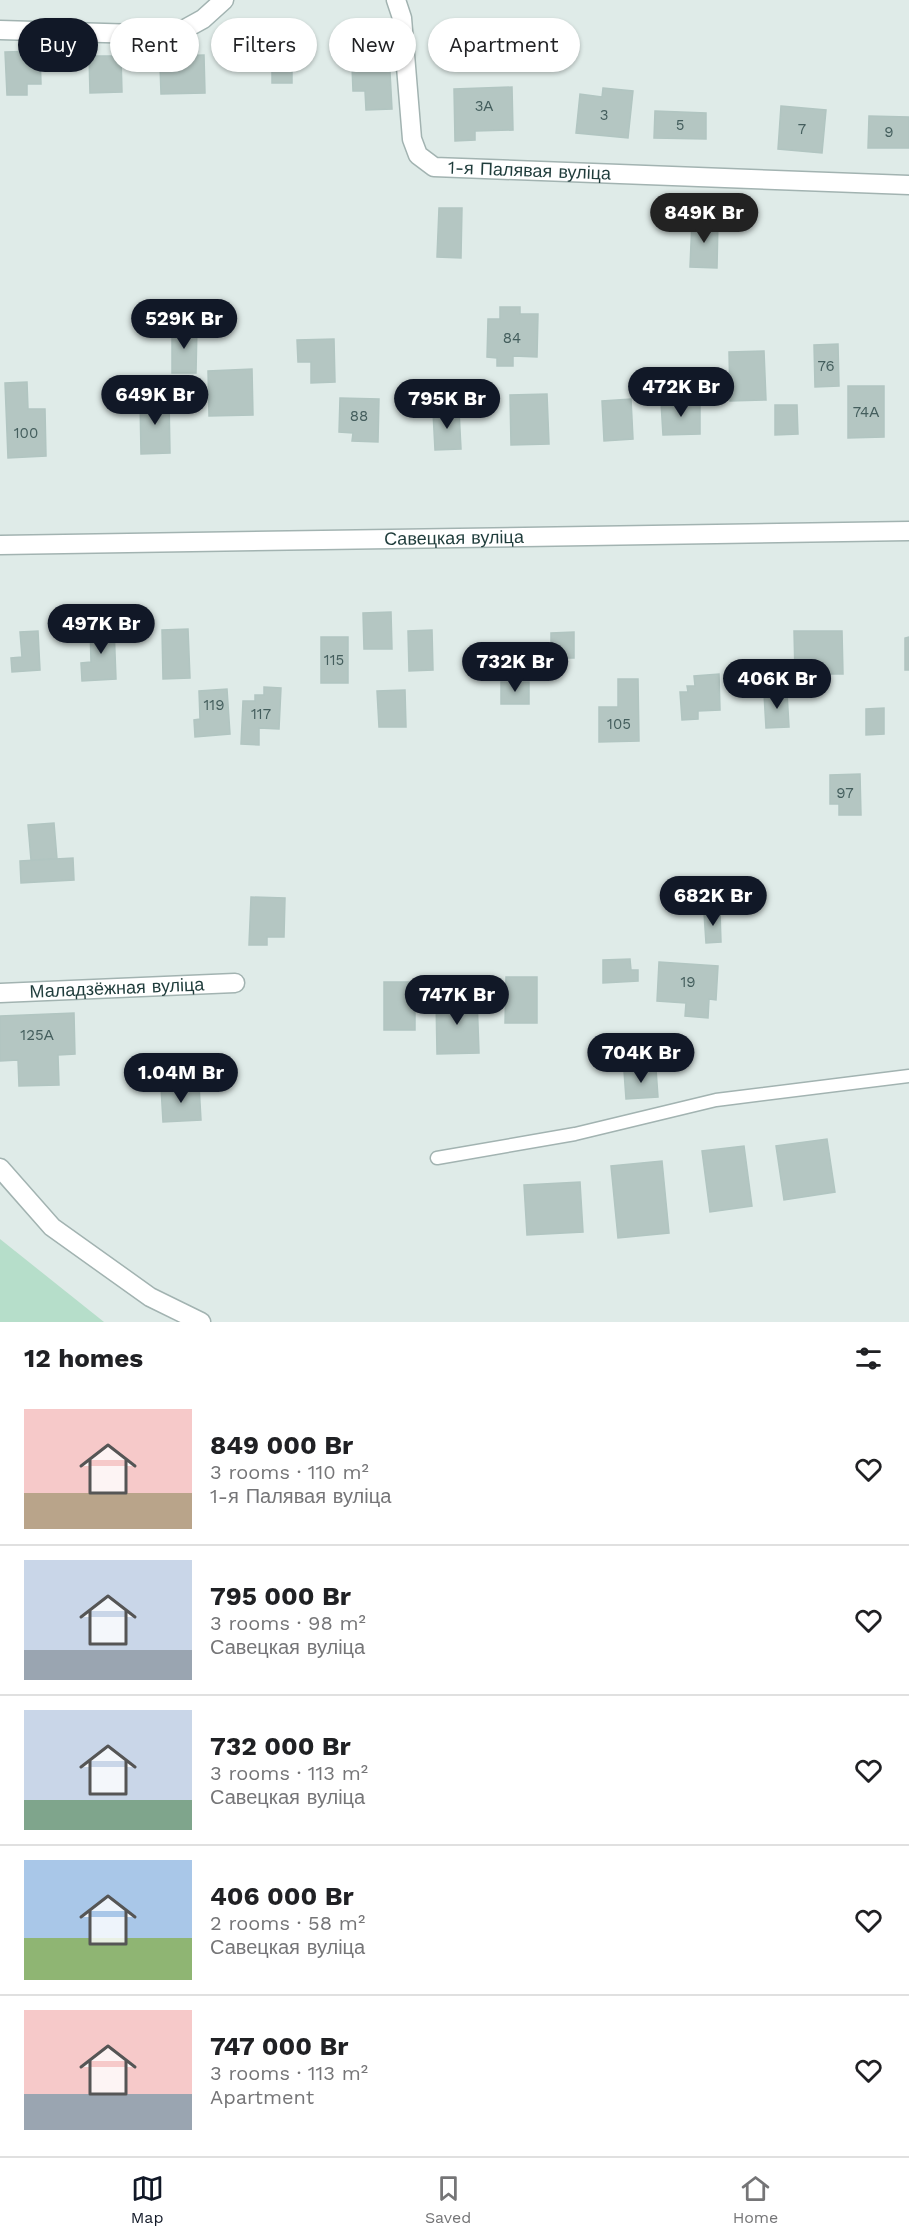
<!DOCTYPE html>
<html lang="en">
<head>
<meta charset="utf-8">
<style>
	body { margin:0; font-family:"Work Sans",sans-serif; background:#f2f2f2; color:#202124; height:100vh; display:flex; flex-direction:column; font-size:22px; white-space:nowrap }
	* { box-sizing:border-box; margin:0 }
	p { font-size:20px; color:#757577 }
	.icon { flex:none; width:33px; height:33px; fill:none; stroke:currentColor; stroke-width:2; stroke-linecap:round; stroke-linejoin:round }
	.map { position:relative; height:1322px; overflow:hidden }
	.side { display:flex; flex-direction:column; background:#fff; flex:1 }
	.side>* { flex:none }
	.hud { position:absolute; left:18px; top:18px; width:600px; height:54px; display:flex; gap:12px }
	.price { position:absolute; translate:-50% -51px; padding:0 14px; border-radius:21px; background:#111827; color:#fff; font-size:20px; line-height:39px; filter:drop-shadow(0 2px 3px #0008) }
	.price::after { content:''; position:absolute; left:50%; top:36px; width:18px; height:14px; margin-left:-9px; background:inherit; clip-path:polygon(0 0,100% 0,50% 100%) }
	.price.on { background:#222; color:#fff }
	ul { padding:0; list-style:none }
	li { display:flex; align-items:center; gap:18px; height:150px; padding:0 24px }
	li+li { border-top:2px solid #e0e0e0 }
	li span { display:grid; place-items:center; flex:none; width:168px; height:120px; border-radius:0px; color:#555 }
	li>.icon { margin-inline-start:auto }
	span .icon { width:72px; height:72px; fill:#fffc; stroke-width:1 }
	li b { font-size:26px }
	h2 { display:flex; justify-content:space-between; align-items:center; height:72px; padding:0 24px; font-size:26px }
	.pill { padding:0 21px; border-radius:27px; background:#fff; box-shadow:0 2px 4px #0004; font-size:21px; line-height:54px }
	.pill.on { background:#111827; color:#fff }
	.tab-bar { display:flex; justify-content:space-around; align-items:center; height:84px; border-top:2px solid #e0e0e0; background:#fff; font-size:16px; color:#757577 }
	.tab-bar a { display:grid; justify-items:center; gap:3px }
	.tab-bar .on { color:#111827 }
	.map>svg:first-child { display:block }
	.green { fill:#b6deca }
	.building { fill:#b4c6c2; stroke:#b1c5c1; stroke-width:1.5 }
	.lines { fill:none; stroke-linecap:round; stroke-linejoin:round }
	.service-casing { stroke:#a2b3b1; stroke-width:15 }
	.minor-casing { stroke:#a2b3b1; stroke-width:21 }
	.tertiary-casing { stroke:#a2b3b1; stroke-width:21 }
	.service { stroke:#fff; stroke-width:12 }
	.minor { stroke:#fff; stroke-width:18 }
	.tertiary { stroke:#fff; stroke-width:18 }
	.labels { text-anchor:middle; stroke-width:4.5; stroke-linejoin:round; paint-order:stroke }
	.number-label { font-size:15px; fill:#445e5d }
	.street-label { font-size:18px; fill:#1f3c3b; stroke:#eff8f5 }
</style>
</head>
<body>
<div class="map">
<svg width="909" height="1322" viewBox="0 0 909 1322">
	<rect width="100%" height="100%" fill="#dfebe8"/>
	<path class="green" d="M0 1239 104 1322H0Z"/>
	<g class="building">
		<path d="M273 41H292V83H272V68H252V52H273Z"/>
		<path d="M40 51 41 84H27V95H7L5 52Z"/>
		<path d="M389 53 392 109 366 110 365 91H353L352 66H368L367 54Z"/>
		<path d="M204 55 205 93 161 94 160 65H174V56Z"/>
		<path d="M89 56H121L122 92 90 93Z"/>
		<path d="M512 87 513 130 475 131V140L455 141 454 89Z"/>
		<path d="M603 88 633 91 628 138 576 133 580 94 602 97Z"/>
		<path d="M781 106 826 110 822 153 778 149Z"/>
		<path d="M655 111 706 113V139L654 138Z"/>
		<path d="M869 116 909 117V148H868Z"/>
		<path d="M439 208H462L461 258 437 257Z"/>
		<path d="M692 220 718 221 717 268 690 267Z"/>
		<path d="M500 307H520V314H538L537 357 513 356V366H497V358L487 357 488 319H500Z"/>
		<path d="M172 327H197L196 373H172Z"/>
		<path d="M334 339 335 382 311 383V362H298L297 340Z"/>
		<path d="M838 344 839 386 815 387 814 345Z"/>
		<path d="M764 351 766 400 730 401 729 352Z"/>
		<path d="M252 369 253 415 209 416 208 371Z"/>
		<path d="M27 382 28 409H45L46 456 8 458 5 383Z"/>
		<path d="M848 386H884V437L848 438Z"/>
		<path d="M547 394 549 444 511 445 510 395Z"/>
		<path d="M340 398 379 399 378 442 352 441 353 433 339 432Z"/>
		<path d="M140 399H169L170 453 141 454Z"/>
		<path d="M631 399 633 439 604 441 602 401Z"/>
		<path d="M700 401V434L663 435 661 402Z"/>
		<path d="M775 405H797L798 434 775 435Z"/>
		<path d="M459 410 461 449 435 450 433 412Z"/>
		<path d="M391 612 392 649H364L363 613Z"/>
		<path d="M114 626 116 679 82 681 81 663 91 662 90 627Z"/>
		<path d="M188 629 190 678 163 679 162 630Z"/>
		<path d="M432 630 433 670 409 671 408 631Z"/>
		<path d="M38 631 40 670 12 672 11 658 22 657 20 632Z"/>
		<path d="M794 631H842L843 674H795Z"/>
		<path d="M574 632V658H551V633Z"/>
		<rect x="321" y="637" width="27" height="46"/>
		<path d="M909 637V670H905V638Z"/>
		<path d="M719 674 720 710 698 711V719L682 720 680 692H688L687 686H695L694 676Z"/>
		<path d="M618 679H638L639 741 599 742V707H618Z"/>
		<rect x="501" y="682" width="28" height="22"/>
		<path d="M264 687 281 688 279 729 259 728V745L241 744 243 701H255V695H264Z"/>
		<path d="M227 689 230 734 195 737 194 720 200 719 199 691Z"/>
		<path d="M405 690 406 727H379L377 691Z"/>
		<path d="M787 692 789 727 766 728 764 694Z"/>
		<path d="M884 708V734L866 735V709Z"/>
		<path d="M860 774 861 815H839V804H830V775Z"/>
		<path d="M54 823 57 859 31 860 28 825Z"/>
		<path d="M73 858 74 880 21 883 20 861Z"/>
		<path d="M251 897 285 898 284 937H267V945H249Z"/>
		<path d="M720 912 721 942 706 943 704 913Z"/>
		<path d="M630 959 631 970H638V981L603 983V960Z"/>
		<path d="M659 962 718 966 716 1000 709 999 708 1018 685 1016 686 1003 657 1001Z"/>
		<path d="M506 977H537V1023H505Z"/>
		<rect x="384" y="982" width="31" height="48"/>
		<path d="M477 997 479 1053 437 1054 436 998Z"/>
		<path d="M74 1013 75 1054 58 1055 59 1085 19 1086 18 1060 0 1061V1016Z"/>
		<path d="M656 1069 658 1097 626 1099 624 1071Z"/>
		<path d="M199 1085 201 1120 163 1122 161 1087Z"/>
		<path d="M827 1139 835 1192 784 1200 776 1146Z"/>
		<path d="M744 1146 752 1206 710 1212 702 1151Z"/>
		<path d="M662 1161 669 1233 618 1238 611 1166Z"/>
		<path d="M580 1182 583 1232 527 1235 524 1185Z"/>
	</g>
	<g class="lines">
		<g class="service-casing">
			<path id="service" d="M437 1158 575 1134 716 1100 909 1076"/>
		</g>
		<g class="minor-casing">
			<g id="minor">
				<path id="s1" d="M396 0 402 18 412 139 418 155 434 167 909 185"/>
				<path d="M0 30 174 35 203 19 224 0"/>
				<path id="s2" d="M0 545 909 531"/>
				<path id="s3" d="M0 993 235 983"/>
			</g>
		</g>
		<g class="tertiary-casing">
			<path id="tertiary" d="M0 1168 52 1227 150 1297 201 1322"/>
		</g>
		<use href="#service" class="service"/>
		<use href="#minor" class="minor"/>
		<use href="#tertiary" class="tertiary"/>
	</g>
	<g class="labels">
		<g class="number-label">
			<text x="484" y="111">3А</text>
			<text x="604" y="120">3</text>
			<text x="680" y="130">5</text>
			<text x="802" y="134">7</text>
			<text x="889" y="137">9</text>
			<text x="512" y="343">84</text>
			<text x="826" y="371">76</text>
			<text x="866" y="417">74А</text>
			<text x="359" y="421">88</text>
			<text x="26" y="438">100</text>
			<text x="334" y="665">115</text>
			<text x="214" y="710">119</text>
			<text x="261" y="719">117</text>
			<text x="619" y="729">105</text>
			<text x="845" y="798">97</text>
			<text x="688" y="987">19</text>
			<text x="37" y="1040">125А</text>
		</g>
		<g class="street-label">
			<text dy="6" stroke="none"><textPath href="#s1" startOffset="273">1-я Палявая вуліца</textPath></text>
			<text dy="6" stroke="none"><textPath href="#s2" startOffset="454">Савецкая вуліца</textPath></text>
			<text dy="6" stroke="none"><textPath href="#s3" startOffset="117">Маладзёжная вуліца</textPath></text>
		</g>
	</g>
</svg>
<b class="price on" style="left:704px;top:244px">849K Br</b>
<b class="price" style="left:184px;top:350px">529K Br</b>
<b class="price" style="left:681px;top:418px">472K Br</b>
<b class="price" style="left:155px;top:426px">649K Br</b>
<b class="price" style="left:447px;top:430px">795K Br</b>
<b class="price" style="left:101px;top:655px">497K Br</b>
<b class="price" style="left:515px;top:693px">732K Br</b>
<b class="price" style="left:777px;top:710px">406K Br</b>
<b class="price" style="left:713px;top:927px">682K Br</b>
<b class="price" style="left:457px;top:1026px">747K Br</b>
<b class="price" style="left:641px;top:1084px">704K Br</b>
<b class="price" style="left:181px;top:1104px">1.04M Br</b>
<div class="hud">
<a class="pill on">Buy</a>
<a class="pill">Rent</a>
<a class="pill">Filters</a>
<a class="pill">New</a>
<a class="pill">Apartment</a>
</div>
</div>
<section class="side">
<h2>12 homes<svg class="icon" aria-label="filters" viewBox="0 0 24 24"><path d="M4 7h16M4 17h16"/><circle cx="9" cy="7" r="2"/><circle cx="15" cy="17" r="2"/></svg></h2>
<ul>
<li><span style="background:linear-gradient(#f6c9c9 70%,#b9a48a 0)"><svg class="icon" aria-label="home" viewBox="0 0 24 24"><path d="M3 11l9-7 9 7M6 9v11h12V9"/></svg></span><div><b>849 000 Br</b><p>3 rooms · 110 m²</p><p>1-я Палявая вуліца</p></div><svg class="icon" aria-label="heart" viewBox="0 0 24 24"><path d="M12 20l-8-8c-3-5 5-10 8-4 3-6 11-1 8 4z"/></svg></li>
<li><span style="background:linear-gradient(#c9d6e8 75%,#9aa5b1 0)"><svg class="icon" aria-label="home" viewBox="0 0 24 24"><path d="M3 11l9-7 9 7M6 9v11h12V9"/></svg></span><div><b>795 000 Br</b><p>3 rooms · 98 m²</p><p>Савецкая вуліца</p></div><svg class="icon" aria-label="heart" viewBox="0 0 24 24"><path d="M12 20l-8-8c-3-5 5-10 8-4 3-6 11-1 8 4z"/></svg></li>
<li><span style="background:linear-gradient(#c9d6e8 75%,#7fa58c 0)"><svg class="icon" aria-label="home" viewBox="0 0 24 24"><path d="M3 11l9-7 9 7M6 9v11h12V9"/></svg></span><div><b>732 000 Br</b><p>3 rooms · 113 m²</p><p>Савецкая вуліца</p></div><svg class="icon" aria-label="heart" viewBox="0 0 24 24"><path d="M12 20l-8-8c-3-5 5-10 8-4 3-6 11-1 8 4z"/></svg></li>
<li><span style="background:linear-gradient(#a9c7e8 65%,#8fb573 0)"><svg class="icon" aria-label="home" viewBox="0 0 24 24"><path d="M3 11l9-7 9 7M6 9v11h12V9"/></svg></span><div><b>406 000 Br</b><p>2 rooms · 58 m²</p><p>Савецкая вуліца</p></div><svg class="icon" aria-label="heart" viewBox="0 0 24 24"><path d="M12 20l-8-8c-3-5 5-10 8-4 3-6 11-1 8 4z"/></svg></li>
<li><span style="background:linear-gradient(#f6c9c9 70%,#9aa5b1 0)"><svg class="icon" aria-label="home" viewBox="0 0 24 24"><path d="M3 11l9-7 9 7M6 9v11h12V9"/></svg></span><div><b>747 000 Br</b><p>3 rooms · 113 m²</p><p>Apartment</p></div><svg class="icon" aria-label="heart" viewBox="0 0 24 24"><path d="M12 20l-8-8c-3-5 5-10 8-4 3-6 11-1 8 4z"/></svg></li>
</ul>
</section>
<nav class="tab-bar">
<a class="on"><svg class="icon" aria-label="map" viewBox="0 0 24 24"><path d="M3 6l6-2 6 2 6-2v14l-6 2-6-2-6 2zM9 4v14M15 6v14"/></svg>Map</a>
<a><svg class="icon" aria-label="saved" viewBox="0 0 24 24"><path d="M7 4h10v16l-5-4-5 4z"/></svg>Saved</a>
<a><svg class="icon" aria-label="home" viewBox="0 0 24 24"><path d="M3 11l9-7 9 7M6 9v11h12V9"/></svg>Home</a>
</nav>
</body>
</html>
